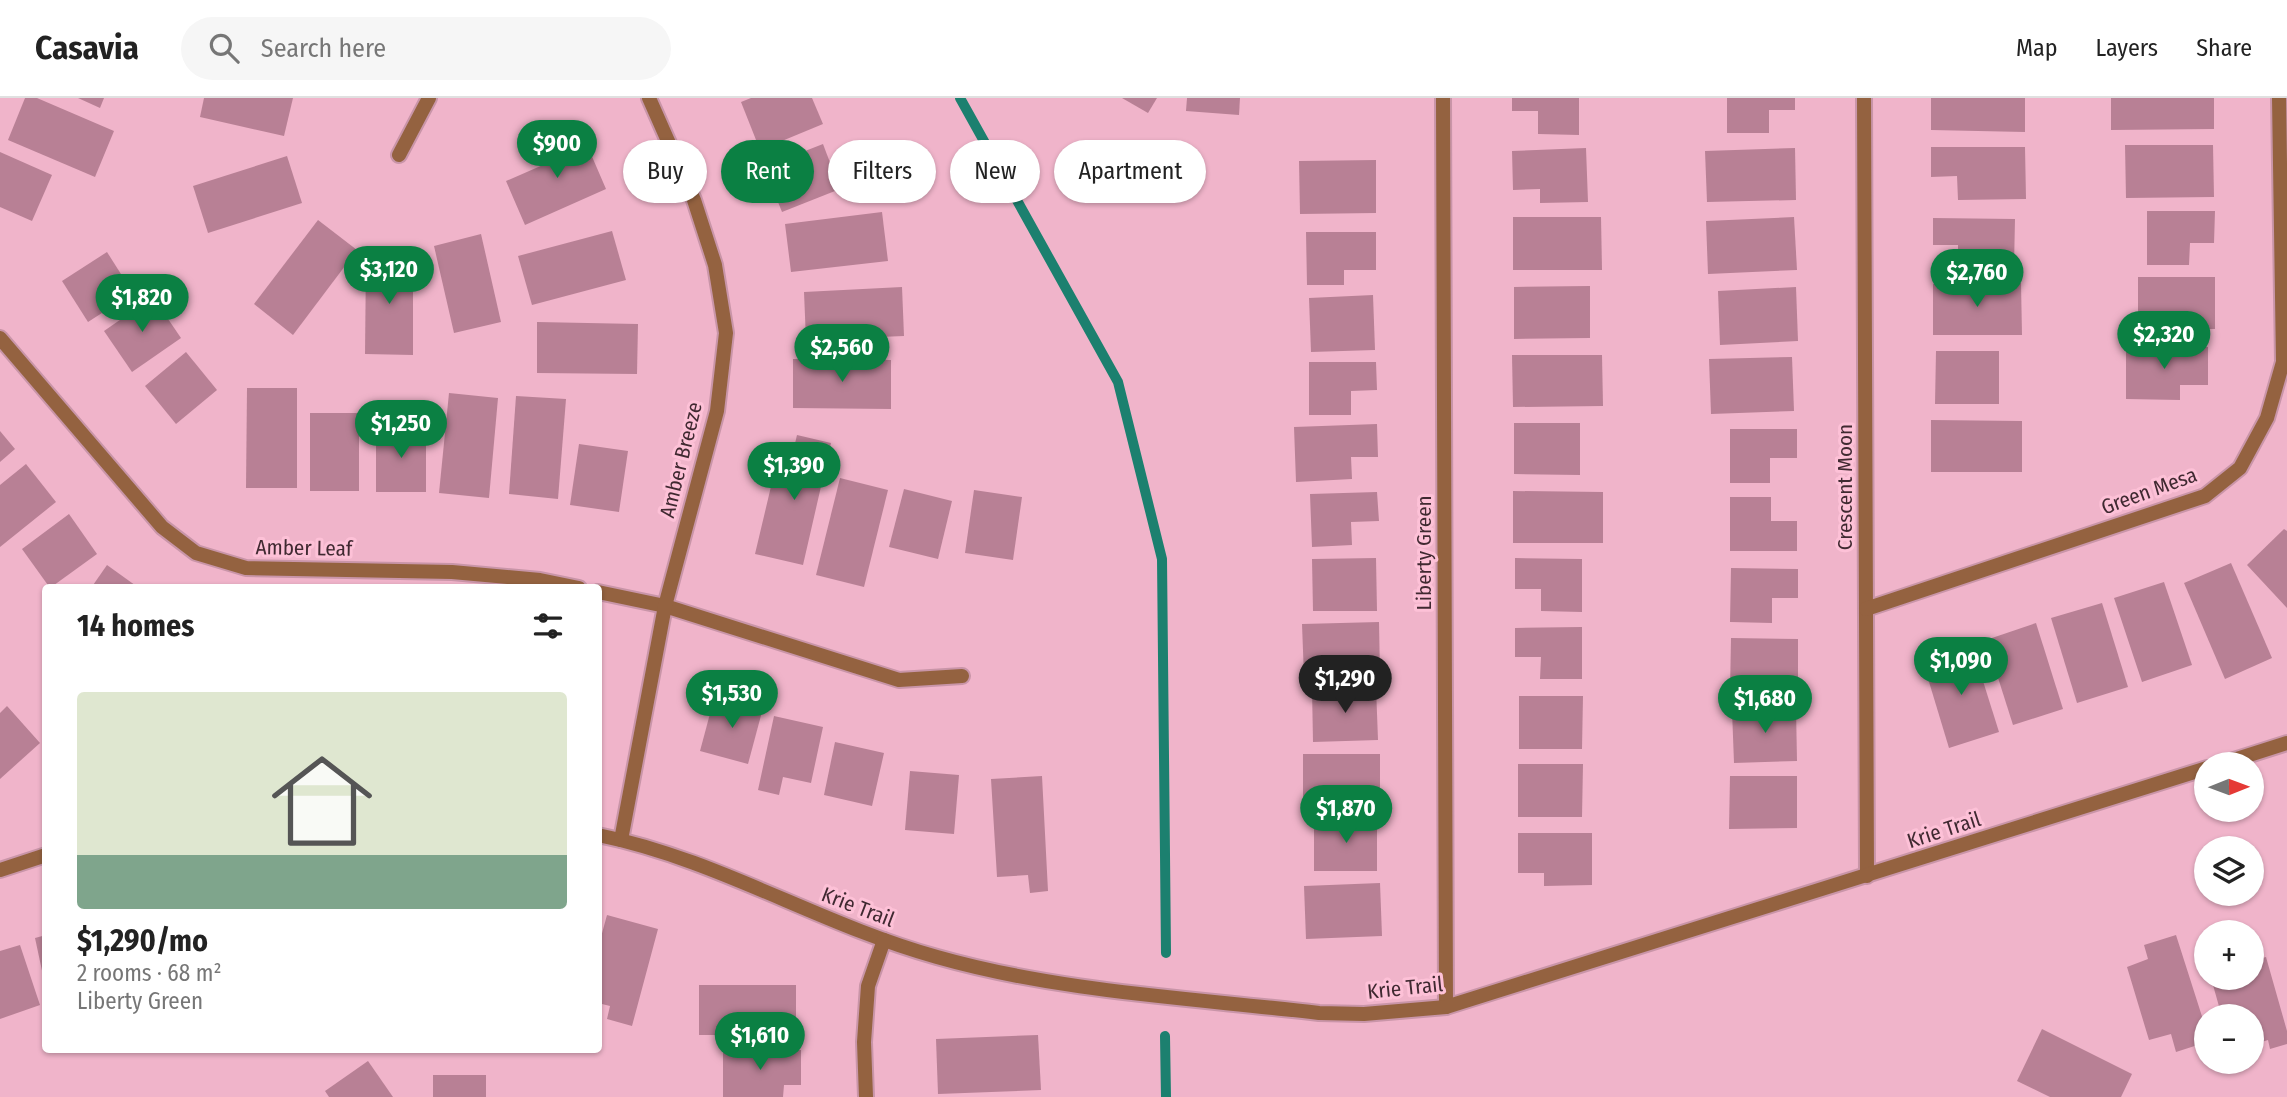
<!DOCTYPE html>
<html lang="en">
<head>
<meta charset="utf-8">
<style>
	body { margin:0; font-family:"Fira Sans Condensed",sans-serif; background:#f6f6f6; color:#222; height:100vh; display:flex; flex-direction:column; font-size:26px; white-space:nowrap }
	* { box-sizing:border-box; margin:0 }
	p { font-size:23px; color:#767676 }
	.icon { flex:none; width:38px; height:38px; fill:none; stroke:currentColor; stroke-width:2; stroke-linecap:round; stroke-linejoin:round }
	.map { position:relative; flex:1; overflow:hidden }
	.drawer { position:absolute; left:42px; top:486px; width:560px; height:469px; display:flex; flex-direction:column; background:#fff; border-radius:7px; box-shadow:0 2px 5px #0004 }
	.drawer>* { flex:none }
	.guide { position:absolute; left:623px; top:42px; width:665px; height:63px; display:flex; gap:14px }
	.needle { width:46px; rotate:89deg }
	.controls { position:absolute; left:2194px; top:654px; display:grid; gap:14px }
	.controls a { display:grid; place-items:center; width:70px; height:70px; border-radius:50%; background:#fff; box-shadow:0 2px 5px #0004; font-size:35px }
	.price { position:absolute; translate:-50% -60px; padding:0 16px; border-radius:24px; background:#0b8043; color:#fff; font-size:23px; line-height:46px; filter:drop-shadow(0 2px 4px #0008) }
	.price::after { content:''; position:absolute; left:50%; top:42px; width:21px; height:16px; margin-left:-10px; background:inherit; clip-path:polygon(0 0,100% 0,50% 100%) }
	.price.selected { background:#222; color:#fff }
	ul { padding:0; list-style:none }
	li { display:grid; align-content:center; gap:14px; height:371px; padding:0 35px }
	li+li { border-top:2px solid #e0e0e0 }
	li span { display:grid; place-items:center; height:217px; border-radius:7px; color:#555 }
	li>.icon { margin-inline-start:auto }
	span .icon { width:126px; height:126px; fill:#fffc; stroke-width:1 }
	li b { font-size:30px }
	h2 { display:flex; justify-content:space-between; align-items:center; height:84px; padding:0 35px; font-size:30px }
	.tag { padding:0 24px; border-radius:32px; background:#fff; box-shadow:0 2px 5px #0004; font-size:24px; line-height:63px }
	.tag.selected { background:#0b8043; color:#fff }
	header { display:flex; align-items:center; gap:42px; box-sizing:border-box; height:98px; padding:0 35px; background:#fff; border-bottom:2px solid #e0e0e0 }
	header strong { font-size:33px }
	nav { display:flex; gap:38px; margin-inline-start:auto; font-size:24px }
	.search { width:490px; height:63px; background:#f6f6f6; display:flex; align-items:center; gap:18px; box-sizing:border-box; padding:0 24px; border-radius:38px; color:#767676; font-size:26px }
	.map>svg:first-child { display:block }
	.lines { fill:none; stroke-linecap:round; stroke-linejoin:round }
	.stream { stroke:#1c806f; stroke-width:10 }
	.building { fill:#b88095 }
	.minor-casing { stroke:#c995a8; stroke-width:18 }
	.minor { stroke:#946240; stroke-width:14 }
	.labels { text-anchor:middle; stroke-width:6; stroke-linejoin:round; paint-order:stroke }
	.street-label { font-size:21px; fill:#402931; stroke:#fdc1d7 }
</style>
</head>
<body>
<header>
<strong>Casavia</strong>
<div class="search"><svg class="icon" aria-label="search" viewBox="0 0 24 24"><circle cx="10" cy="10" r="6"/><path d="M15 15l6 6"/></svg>Search here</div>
<nav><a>Map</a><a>Layers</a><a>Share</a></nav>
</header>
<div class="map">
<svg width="2287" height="999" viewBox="0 0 2287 999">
	<rect width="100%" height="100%" fill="#f0b4ca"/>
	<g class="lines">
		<g class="stream">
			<path d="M960 0 1118 284 1162 461 1166 855"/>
			<path d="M1165 938 1166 999"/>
		</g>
	</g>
	<g class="building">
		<path d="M25 0H37L114 33 95 79 8 42Z"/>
		<path d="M78 0H104L100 10Z"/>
		<path d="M204 0H293L284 38 200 19Z"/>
		<path d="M751 0H812L823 26 760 52 741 4Z"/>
		<path d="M1122 0H1157L1148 15Z"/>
		<path d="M1187 0H1240L1239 17 1186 13Z"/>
		<path d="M1512 0H1579V37L1538 36V13H1512Z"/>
		<path d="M1727 0H1795V12H1769V35H1727Z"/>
		<path d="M1931 0H2025V34L1931 32Z"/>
		<path d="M2111 0H2214V31L2111 32Z"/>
		<path d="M581 33 606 91 525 127 506 83 552 63 545 49Z"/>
		<path d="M823 46 840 91 782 114 764 69Z"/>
		<path d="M2125 47H2213L2214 99 2126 100Z"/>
		<path d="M1931 49H2025L2026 101 1958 102 1957 78 1931 79Z"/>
		<path d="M1586 50 1588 104 1540 105V91L1513 92 1512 53Z"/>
		<path d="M1795 50 1796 102 1707 104 1705 53Z"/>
		<path d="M0 54 52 77 32 123 0 109Z"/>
		<path d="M287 58 302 105 208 135 193 88Z"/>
		<path d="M1376 62V115L1300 116 1299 63Z"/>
		<path d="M2147 113H2215L2214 145H2190L2189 167H2147Z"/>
		<path d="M882 114 888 163 791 174 785 126Z"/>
		<path d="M1513 119H1601L1602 172H1513Z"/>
		<path d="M1794 119 1797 172 1708 176 1706 123Z"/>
		<path d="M1933 120 2015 121 2014 169 1958 168V147H1933Z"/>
		<path d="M318 122 357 152 293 237 254 206Z"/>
		<path d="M612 133 626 182 532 207 518 158Z"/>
		<path d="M1306 134H1376V172H1344V187H1307Z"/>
		<path d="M481 136 501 224 454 235 434 148Z"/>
		<path d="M107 154 133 195 88 224 62 183Z"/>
		<path d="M366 160H413V257L365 256Z"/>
		<path d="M2138 179H2215V231L2138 232Z"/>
		<path d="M2021 185 2022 237H1933V186Z"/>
		<path d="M1590 188V240L1514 241V189Z"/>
		<path d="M902 189 904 238 806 242 804 194Z"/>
		<path d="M1796 189 1798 243 1720 247 1718 193Z"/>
		<path d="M1373 197 1375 252 1311 254 1309 200Z"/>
		<path d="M153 199 181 240 132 274 104 233Z"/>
		<path d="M537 224 638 226 637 276 537 275Z"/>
		<path d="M2126 249H2208V287H2180V302L2126 301Z"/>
		<path d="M1936 253H1999V306H1935Z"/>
		<path d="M186 254 217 292 176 326 145 288Z"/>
		<path d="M1512 257H1602L1603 308 1513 309Z"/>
		<path d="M1792 259 1794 313 1711 316 1709 261Z"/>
		<path d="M793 261 891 262V311L793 310Z"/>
		<path d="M1309 264H1376L1377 292 1351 293V317H1309Z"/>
		<path d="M247 290H297V390H246Z"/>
		<path d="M449 295 498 300 489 400 439 395Z"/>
		<path d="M516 298 566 301 558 401 509 396Z"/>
		<rect x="310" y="315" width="49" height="78"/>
		<path d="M1931 322 2022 323V374H1931Z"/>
		<path d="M1514 325H1580V377L1514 376Z"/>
		<path d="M1377 326 1378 359H1351L1352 381 1296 384 1294 329Z"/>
		<path d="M426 330V394H376V331Z"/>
		<path d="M1730 331H1797V360H1770V385H1730Z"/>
		<path d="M0 333 15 351 0 364Z"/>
		<path d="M797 337 831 345 803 467 755 456 778 359 791 362Z"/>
		<path d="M579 346 628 353 619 414 570 407Z"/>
		<path d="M26 366 56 404 0 449V387Z"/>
		<path d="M840 380 888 392 864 489 816 477Z"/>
		<path d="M904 391 952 403 938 461 889 449Z"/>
		<path d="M974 392 1022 399 1013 462 965 455Z"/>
		<path d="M1513 393 1603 394V445H1513Z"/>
		<path d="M1377 394 1379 423 1351 424 1352 447 1312 449 1310 396Z"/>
		<path d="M1730 399H1771V423H1797V453H1730Z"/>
		<path d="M69 416 97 456 50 490 22 451Z"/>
		<path d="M2284 431 2287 433V510L2247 467Z"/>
		<path d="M1376 460 1377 513H1313L1312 461Z"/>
		<path d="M1515 460 1582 461V514L1541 513V491H1515Z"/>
		<path d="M2231 465 2272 560 2225 581 2184 485Z"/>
		<path d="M107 467 139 490H91Z"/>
		<path d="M1731 470 1798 471V500H1772V525L1730 524Z"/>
		<path d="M2164 484 2192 567 2142 584 2114 500Z"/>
		<path d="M2102 505 2128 589 2077 605 2051 520Z"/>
		<path d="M1379 524 1380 577 1304 579 1302 526Z"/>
		<path d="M2036 525 2063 611 2013 627 1986 542Z"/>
		<path d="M1582 529V581H1540L1541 559H1515V530Z"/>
		<path d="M1731 540 1798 541V594H1730Z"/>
		<path d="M1972 548 1999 634 1949 650 1923 564Z"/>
		<path d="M1376 589 1378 642 1313 644 1312 591Z"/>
		<path d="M715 597 763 610 748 666 700 653Z"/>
		<path d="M1519 598H1583L1582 651H1519Z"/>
		<path d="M7 608 40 645 0 681V615Z"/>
		<path d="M1796 610 1797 663 1734 665 1732 612Z"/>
		<path d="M774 618 823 629 811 685 783 679 779 697 758 692Z"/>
		<path d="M835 644 884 655 872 708 824 697Z"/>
		<rect x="1303" y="656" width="77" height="54"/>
		<path d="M1518 666H1583L1582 719H1518Z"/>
		<path d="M910 673 959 677 954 736 905 732Z"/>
		<path d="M1042 678 1048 793 1030 795 1028 777 997 779 991 681Z"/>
		<path d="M1730 678H1797V730L1729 731Z"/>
		<path d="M1377 720V773H1314V721Z"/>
		<path d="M1518 735H1592V787L1544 788V775H1518Z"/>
		<path d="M1380 785 1382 838 1306 841 1304 788Z"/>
		<path d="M607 817 658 831 632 928 607 921 610 908 598 905V850Z"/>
		<path d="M46 837V882H44L35 840Z"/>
		<path d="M2176 837 2207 934V944L2176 954 2171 936 2149 942 2127 869 2148 861 2144 847Z"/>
		<path d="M20 847 40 907 0 921V853Z"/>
		<path d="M2266 859 2287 933V946L2270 951 2268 942 2252 947V919H2222L2211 880H2252V863Z"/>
		<rect x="699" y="887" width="97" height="50"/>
		<path d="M2042 931 2132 976 2121 999H2050L2017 983Z"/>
		<path d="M1038 937 1041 992 938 996 936 941Z"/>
		<path d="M723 951 801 952V987H784L783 999H723Z"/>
		<path d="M368 963 393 999H329L325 993Z"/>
		<rect x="433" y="977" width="53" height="22"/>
	</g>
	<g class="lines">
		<g class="minor-casing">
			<g id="minor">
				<path d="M1443 0 1446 909"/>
				<path d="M1864 0 1867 778"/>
				<path d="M399 57 429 0"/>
				<path d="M0 240 162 429 196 455 246 470 452 474 540 482 579 490"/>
				<path d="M598 494 665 508 899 582 962 578"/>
				<path d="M1866 511 2205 398 2240 370 2267 320 2283 264 2279 0"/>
				<path d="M2218 667 2287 645"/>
				<path d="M598 737C717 761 821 827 937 859 1060 894 1192 900 1319 915L1364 916 1446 909 2207 670"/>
				<path d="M621 742 665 508 717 313 726 235 715 167 694 102 649 0"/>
				<path d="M0 772 46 757"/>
				<path d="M866 999 864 944 868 888 884 842"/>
			</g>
		</g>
		<use href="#minor" class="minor"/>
	</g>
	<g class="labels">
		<g class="street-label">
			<text transform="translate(681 362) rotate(-76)" y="7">Amber Breeze</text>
			<text transform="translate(1845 389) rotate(-90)" y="7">Crescent Moon</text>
			<text transform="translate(2149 393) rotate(-20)" y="7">Green Mesa</text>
			<text transform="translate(304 450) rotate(1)" y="7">Amber Leaf</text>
			<text transform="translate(1424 455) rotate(-90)" y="7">Liberty Green</text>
			<text transform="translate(1944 732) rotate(-18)" y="7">Krie Trail</text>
			<text transform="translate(858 809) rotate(21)" y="7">Krie Trail</text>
			<text transform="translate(1405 890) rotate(-6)" y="7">Krie Trail</text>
		</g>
	</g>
</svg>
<div class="controls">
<a><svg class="needle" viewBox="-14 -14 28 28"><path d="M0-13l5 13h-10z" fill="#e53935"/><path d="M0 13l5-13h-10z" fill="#767676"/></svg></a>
<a><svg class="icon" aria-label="layers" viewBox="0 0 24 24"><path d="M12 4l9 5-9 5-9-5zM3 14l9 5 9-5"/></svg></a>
<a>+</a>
<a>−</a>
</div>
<b class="price" style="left:557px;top:82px">$900</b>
<b class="price" style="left:389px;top:208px">$3,120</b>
<b class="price" style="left:1977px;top:211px">$2,760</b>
<b class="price" style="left:142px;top:236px">$1,820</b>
<b class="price" style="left:2164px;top:273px">$2,320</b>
<b class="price" style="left:842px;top:286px">$2,560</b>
<b class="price" style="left:401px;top:362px">$1,250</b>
<b class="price" style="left:794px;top:404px">$1,390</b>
<b class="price" style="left:1961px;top:599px">$1,090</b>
<b class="price selected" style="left:1345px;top:617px">$1,290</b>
<b class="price" style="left:732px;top:632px">$1,530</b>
<b class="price" style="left:1765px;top:637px">$1,680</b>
<b class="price" style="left:1346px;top:747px">$1,870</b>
<b class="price" style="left:760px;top:974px">$1,610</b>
<div class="guide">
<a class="tag">Buy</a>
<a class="tag selected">Rent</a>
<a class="tag">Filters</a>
<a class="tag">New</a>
<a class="tag">Apartment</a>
</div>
<section class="drawer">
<h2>14 homes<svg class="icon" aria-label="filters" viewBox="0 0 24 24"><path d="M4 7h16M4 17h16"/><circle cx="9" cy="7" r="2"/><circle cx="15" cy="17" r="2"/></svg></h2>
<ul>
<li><span style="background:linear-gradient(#dfe7d0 75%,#7fa58c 0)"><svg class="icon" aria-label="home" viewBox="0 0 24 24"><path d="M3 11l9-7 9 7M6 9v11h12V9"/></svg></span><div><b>$1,290/mo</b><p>2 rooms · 68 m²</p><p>Liberty Green</p></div></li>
</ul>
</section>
</div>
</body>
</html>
